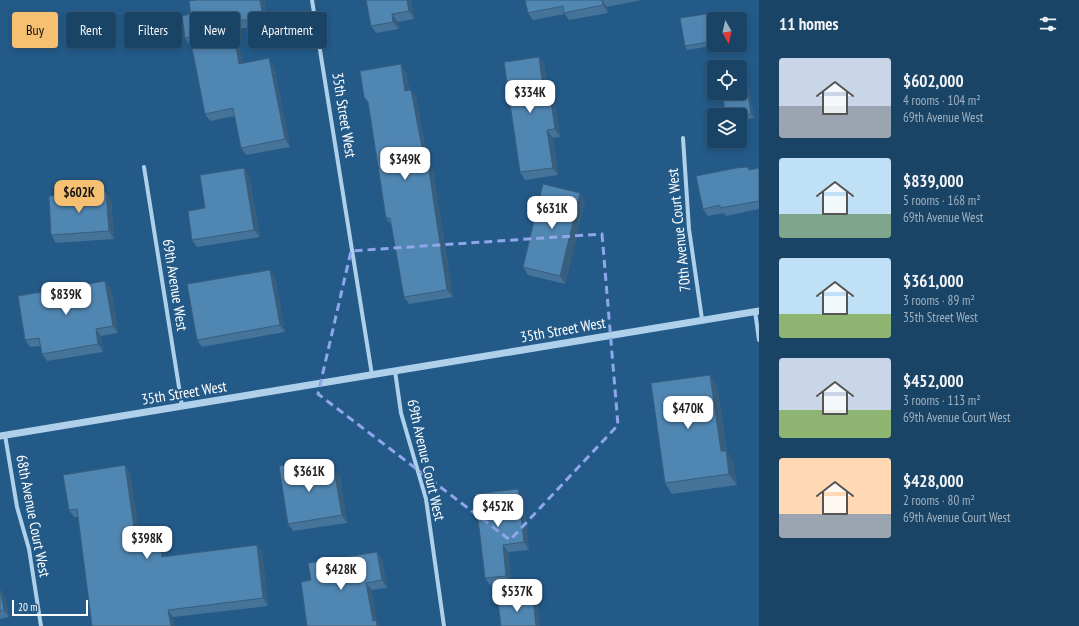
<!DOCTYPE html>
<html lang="en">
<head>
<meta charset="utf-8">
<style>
	body { margin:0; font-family:"PT Sans Narrow",sans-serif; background:#274e6f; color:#f1f3f6; height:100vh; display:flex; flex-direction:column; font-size:15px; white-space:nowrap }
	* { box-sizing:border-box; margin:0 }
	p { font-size:13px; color:#9fb0bf }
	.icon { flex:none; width:22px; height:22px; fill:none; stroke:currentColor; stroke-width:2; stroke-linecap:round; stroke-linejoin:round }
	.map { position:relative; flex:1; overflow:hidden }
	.panel { display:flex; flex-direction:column; background:#1a4466; width:320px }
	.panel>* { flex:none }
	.hud { position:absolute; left:12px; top:12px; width:380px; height:36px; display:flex; gap:8px }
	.needle { width:26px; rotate:172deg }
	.fabs { position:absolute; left:707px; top:12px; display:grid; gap:8px }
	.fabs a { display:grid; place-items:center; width:40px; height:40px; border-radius:4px; background:#1a4466; box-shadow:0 2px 6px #0003,0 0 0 1px #385c7a; font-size:20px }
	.scale { position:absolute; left:12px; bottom:10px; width:76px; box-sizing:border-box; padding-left:4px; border:2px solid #fff; border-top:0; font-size:11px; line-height:14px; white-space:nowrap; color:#fff; -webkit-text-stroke:3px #235a88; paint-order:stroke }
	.price { position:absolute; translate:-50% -34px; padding:0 9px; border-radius:8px; background:#fff; color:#222; font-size:13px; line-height:26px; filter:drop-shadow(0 1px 2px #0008) }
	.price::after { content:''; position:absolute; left:50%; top:24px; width:12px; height:9px; margin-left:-6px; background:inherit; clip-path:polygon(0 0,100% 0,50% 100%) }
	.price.active { background:#f5c071; color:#111 }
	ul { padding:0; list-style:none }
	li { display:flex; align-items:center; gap:12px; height:100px; padding:0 20px }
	li span { display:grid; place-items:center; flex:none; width:112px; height:80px; border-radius:4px; color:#555 }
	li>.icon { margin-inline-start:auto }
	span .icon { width:48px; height:48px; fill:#fffc; stroke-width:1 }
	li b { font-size:17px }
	h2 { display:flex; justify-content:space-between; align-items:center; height:48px; padding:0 20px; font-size:17px }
	.tag { padding:0 14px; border-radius:4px; background:#1a4466; box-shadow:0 2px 6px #0003,0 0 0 1px #385c7a; font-size:14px; line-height:36px }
	.tag.active { background:#f5c071; color:#111 }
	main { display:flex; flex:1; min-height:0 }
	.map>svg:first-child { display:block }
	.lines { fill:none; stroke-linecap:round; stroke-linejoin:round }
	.minor { stroke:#aed0ea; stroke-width:4 }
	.tertiary { stroke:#aed0ea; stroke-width:7 }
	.wall { fill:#457399 }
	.shaded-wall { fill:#385e7d }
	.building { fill:#5086b2; stroke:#385e7d }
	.marked { fill:none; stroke:#8ea6ec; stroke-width:3; stroke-dasharray:8 5; stroke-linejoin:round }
	.labels { text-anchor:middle; stroke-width:4; stroke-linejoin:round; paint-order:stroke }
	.street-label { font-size:15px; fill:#fff; stroke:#235a88 }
</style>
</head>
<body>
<main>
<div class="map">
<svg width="759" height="626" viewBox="0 0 759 626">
	<rect width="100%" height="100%" fill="#235a88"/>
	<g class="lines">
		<g class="minor">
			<path d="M312 0 372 375"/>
			<path d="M683 138 689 229 702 319"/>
			<path d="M144 167 182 406"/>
			<path d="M755 311 759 340"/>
			<path d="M395 371 401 413 426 499 444 626"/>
			<path d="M5 435 17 507 29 549 41 626"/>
		</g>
		<path class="tertiary" d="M0 436 759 311"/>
	</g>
	<g class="wall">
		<path d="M196 0H264L268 24 237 29 242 64 274 66 290 147 246 155 241 148 235 116 210 121 205 114 191 45 190 46 185 38Z"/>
		<path d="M411 0 414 19 398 22 399 29 376 33 371 26Z"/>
		<path d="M525 0H642L607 7 608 13 569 20 565 14 533 20 528 13Z"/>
		<path d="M715 17V19H714V45H717L687 50 685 46Z"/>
		<path d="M539 57 544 64 548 95 555 102 560 137 553 138 558 175 525 180 520 172Z"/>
		<path d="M406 72 409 90H411L416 97 427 157 432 165 453 297 409 304 404 297 392 226 386 218Z"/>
		<path d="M748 87 754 118 740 121V115Z"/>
		<path d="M748 167 750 170 759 168V209L726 216 724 213 708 216 703 209Z"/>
		<path d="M244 168 249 175 260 237 197 247 192 240 205 208Z"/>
		<path d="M111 199 114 239 56 243 51 235Z"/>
		<path d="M585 201 565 284 528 275 523 267Z"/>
		<path d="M270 270 275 277 285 332 202 347 197 340Z"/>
		<path d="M111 288 118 333 101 336 103 352 47 361 42 354 41 346 30 347 25 340Z"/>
		<path d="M717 385 727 452 733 461 737 485 672 494 665 483Z"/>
		<path d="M125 465 130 473 139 534 163 539 166 556 257 545 262 552 268 606 173 617 78 517H74L69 510Z"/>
		<path d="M321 468 322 472 334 470 340 477 347 523 293 531 288 524Z"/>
		<path d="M523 496 529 550 508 552 511 583 490 585 485 578Z"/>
		<path d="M377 552 382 559 387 588 372 590 311 580Z"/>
		<path d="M0 589 5 597 9 617 0 619Z"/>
	</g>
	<g class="shaded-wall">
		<path d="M260 0H264L268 24 263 17Z"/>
		<path d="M407 0H411L414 19 409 11Z"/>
		<path d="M602 0 607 7 608 13 603 5Z"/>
		<path d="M712 13 715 17V19H714V25Z"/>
		<path d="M392 14 398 22 399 29 393 22Z"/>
		<path d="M232 22 237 29 244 72 239 64Z"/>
		<path d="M539 57 544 64 549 103 544 96Z"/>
		<path d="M269 58 274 66 290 147 285 139Z"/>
		<path d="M401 64 406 72 410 98 405 91Z"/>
		<path d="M746 83 748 87 754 118 751 114Z"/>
		<path d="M411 90 416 97 427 158 432 165 453 297 447 290Z"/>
		<path d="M550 95 555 102 560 137 555 129Z"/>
		<path d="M547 130 553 138 558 175 553 168Z"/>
		<path d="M244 168 249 175 260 237 254 230Z"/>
		<path d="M106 192 111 199 114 239 109 231Z"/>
		<path d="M580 193 585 201 565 284 560 276Z"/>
		<path d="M270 270 275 277 285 332 280 325Z"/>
		<path d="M105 281 111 288 118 333 113 326Z"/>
		<path d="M96 329 101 336 103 352 98 344Z"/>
		<path d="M710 375 717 385 727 452 733 461 737 485 729 474 721 451Z"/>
		<path d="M316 461 321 468 323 480 318 472Z"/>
		<path d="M125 465 130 473 141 542 135 535Z"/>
		<path d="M334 470 340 477 347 523 342 515Z"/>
		<path d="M518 489 523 496 529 550 524 542Z"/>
		<path d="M158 532 163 539 167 564 162 557Z"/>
		<path d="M257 545 262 552 268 606 263 598Z"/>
		<path d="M503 545 508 552 511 583 506 576Z"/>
		<path d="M377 552 382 559 387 588 382 580Z"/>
		<path d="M366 583 372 590 377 621 380 626H376L373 621Z"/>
		<path d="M0 589 5 597 9 617 4 610Z"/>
		<path d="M533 598 538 606 540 626H536Z"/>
		<path d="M168 610 173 617 175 626H171Z"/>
	</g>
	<g class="building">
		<path d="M196 0H260L263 17 232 22 239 64 269 58 285 139 241 148 233 108 205 114 190 37 185 38 182 16 191 14 189 1Z"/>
		<path d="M366 0H407L409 11 392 14 393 22 371 26Z"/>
		<path d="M525 0H602L603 5 564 13 563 6 528 13Z"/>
		<path d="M712 13 714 25V41L685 46 680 18Z"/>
		<path d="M539 57 544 96 550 95 555 129 547 130 553 168 520 172 504 62Z"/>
		<path d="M401 64 405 91 411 90 424 158 427 157 447 290 404 297 390 218H386L368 102 364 97 360 71Z"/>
		<path d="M746 83 751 114 740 116V115H726L722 93H740V84Z"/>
		<path d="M748 167 749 170 759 168V201L720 208V205L703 209 696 176 736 168Z"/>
		<path d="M244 168 254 230 192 240 188 211 205 208 200 175Z"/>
		<path d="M543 184 580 193 560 276 523 267Z"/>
		<path d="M106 192 109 231 51 235 49 196Z"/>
		<path d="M270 270 280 325 197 340 187 284Z"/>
		<path d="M105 281 113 326 96 329 98 344 42 354 39 338 25 340 18 296Z"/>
		<path d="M710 375 721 451H726L729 474 665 483 651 383Z"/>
		<path d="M316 461 318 472 334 470 342 515 288 524 279 466Z"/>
		<path d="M125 465 135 535 158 532 162 557 257 545 263 598 168 610 171 626H92L77 509 69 510 63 475Z"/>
		<path d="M518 489 524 542 503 545 506 576 485 578 475 494Z"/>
		<path d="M377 552 382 580 366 583 373 621 376 620 377 626H307L301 582 311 580 308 563Z"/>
		<path d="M0 589 4 610 0 611Z"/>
		<path d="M533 598 536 626H501L498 602Z"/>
	</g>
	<path class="marked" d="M602 234 618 425 510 540 318 394 351 251Z"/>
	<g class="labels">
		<g class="street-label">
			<text transform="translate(344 115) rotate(81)" y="5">35th Street West</text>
			<text transform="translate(679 230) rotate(-96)" y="5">70th Avenue Court West</text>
			<text transform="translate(175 285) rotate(81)" y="5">69th Avenue West</text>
			<text transform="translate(563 330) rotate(-10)" y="5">35th Street West</text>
			<text transform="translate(184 393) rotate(-9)" y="5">35th Street West</text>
			<text transform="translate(426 460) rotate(77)" y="5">69th Avenue Court West</text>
			<text transform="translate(33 516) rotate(79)" y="5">68th Avenue Court West</text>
		</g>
	</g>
</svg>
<div class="fabs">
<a><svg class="needle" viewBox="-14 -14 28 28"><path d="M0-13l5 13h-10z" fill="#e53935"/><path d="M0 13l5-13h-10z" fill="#9fb0bf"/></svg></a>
<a><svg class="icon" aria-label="locate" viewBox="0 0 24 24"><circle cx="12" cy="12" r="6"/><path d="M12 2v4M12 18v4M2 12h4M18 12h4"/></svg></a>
<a><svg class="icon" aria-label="layers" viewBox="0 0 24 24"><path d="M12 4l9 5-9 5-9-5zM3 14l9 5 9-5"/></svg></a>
</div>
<div class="scale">20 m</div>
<b class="price" style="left:530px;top:114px">$334K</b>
<b class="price" style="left:405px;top:181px">$349K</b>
<b class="price active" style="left:79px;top:214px">$602K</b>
<b class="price" style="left:552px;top:230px">$631K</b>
<b class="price" style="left:66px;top:316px">$839K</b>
<b class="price" style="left:688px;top:430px">$470K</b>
<b class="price" style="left:309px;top:493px">$361K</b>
<b class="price" style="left:498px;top:528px">$452K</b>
<b class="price" style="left:147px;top:560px">$398K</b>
<b class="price" style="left:341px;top:591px">$428K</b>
<b class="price" style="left:517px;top:613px">$537K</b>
<div class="hud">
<a class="tag active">Buy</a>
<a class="tag">Rent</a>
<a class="tag">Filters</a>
<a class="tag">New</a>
<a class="tag">Apartment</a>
</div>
</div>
<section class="panel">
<h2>11 homes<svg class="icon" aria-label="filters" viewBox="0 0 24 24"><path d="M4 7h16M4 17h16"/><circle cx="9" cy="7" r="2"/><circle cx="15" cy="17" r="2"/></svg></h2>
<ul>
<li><span style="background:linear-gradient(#c9d6e8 60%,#9aa5b1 0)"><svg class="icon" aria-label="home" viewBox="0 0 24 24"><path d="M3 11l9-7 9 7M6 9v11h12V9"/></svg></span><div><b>$602,000</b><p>4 rooms · 104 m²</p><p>69th Avenue West</p></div></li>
<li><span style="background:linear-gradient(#bfe0f5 70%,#7fa58c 0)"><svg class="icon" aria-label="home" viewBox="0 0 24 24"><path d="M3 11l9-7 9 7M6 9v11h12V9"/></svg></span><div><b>$839,000</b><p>5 rooms · 168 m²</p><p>69th Avenue West</p></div></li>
<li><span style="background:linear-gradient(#bfe0f5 70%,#8fb573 0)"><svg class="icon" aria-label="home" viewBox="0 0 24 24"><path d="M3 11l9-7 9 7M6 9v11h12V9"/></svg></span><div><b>$361,000</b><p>3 rooms · 89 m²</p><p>35th Street West</p></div></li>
<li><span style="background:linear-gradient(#c9d6e8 65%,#8fb573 0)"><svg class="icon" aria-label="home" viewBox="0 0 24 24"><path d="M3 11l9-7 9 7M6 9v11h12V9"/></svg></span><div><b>$452,000</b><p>3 rooms · 113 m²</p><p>69th Avenue Court West</p></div></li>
<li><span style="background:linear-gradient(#ffd9b3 70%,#9aa5b1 0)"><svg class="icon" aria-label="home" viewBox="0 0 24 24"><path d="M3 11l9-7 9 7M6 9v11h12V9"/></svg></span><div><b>$428,000</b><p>2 rooms · 80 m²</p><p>69th Avenue Court West</p></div></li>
</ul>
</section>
</main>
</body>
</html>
